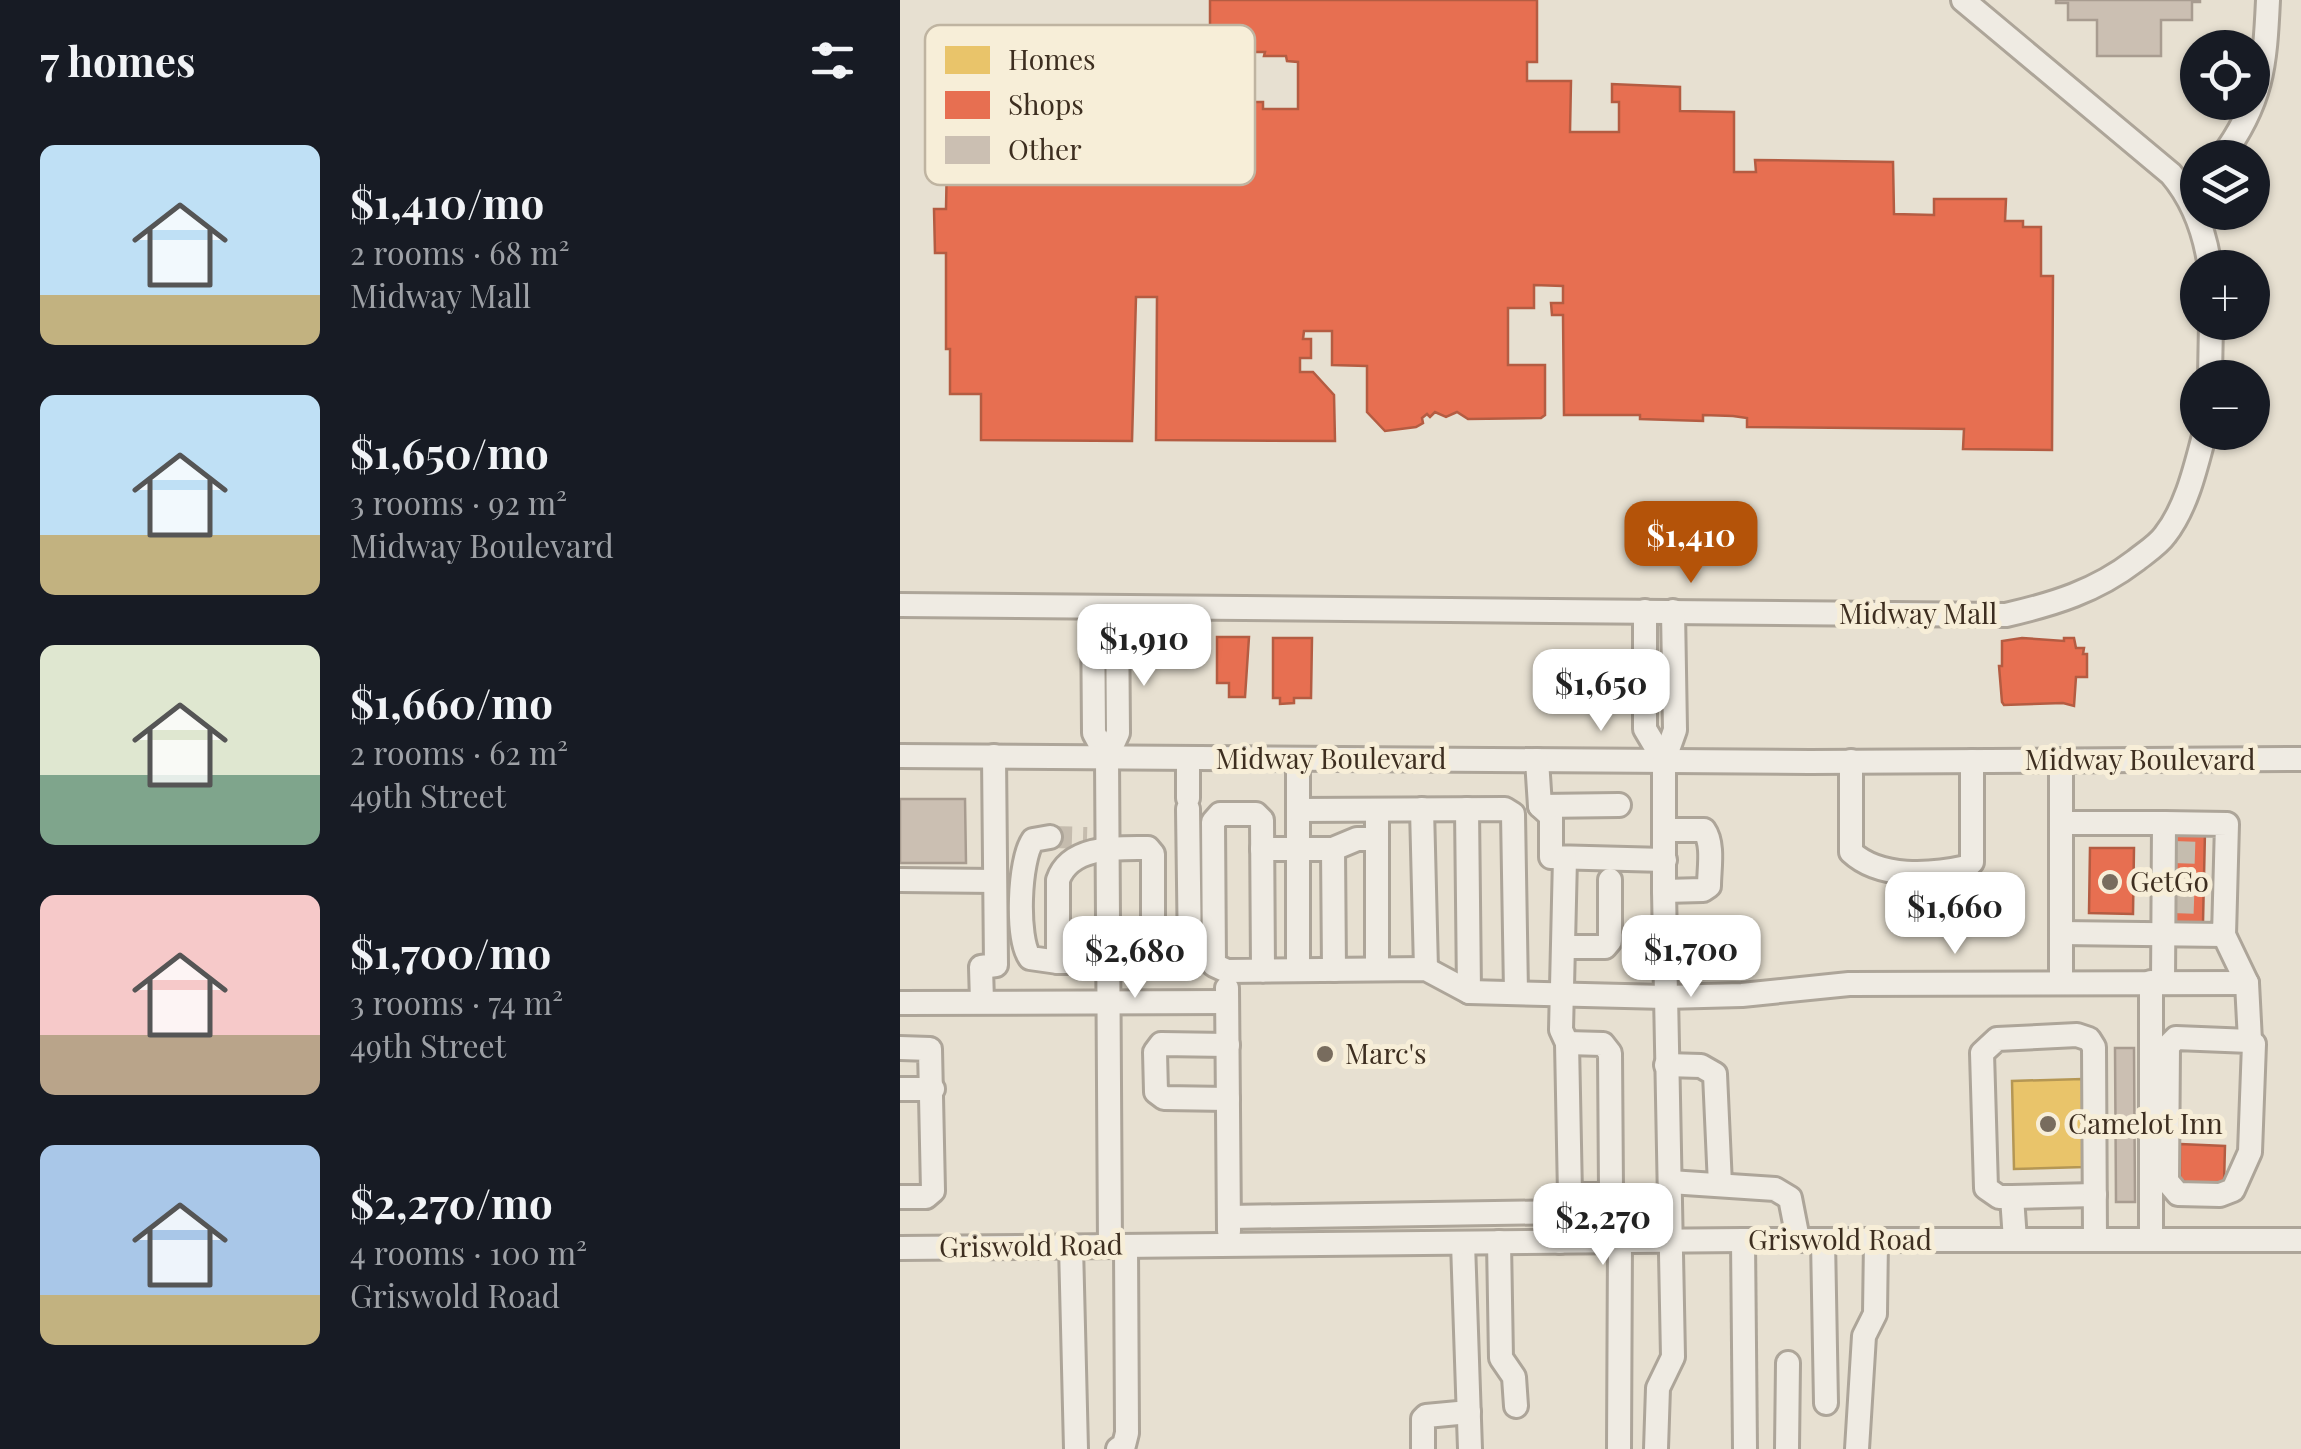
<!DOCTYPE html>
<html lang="en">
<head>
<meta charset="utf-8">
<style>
	body { margin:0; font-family:"Playfair Display",serif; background:#242831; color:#f1f3f6; height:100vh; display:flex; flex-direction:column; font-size:38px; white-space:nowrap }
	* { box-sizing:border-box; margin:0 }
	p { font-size:32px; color:#9ea1a6 }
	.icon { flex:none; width:55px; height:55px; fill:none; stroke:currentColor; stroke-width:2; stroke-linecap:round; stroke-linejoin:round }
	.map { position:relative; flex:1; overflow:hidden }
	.sheet { display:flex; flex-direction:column; background:#171b24; width:900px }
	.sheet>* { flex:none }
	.fabs { position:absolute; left:1280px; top:30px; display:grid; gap:20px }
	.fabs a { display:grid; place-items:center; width:90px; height:90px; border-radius:50%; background:#171b24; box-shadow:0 2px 8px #0004; font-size:50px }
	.price { position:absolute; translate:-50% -85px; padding:0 22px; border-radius:20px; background:#fff; color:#222; font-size:32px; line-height:65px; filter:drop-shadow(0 2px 5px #0008) }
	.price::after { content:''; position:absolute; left:50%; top:60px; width:30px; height:22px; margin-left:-15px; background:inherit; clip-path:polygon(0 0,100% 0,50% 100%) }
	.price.active { background:#b45309; color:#fff }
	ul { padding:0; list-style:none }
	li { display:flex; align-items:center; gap:30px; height:250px; padding:0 40px }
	li span { display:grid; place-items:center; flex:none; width:280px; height:200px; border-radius:15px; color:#555 }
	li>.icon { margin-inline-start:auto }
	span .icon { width:120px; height:120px; fill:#fffc; stroke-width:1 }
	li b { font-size:42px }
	h2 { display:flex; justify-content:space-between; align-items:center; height:120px; padding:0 40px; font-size:42px }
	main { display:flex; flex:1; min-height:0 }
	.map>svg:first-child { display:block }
	.homes { fill:#e9c46a; stroke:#b59754; stroke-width:2.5 }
	.shops { fill:#e76f51; stroke:#b45c42; stroke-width:2.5 }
	.building { fill:#cbbfb2; stroke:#a89c90; stroke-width:2.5 }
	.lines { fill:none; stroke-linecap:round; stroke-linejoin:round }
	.minor-tunnel { stroke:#c5bcae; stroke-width:22; stroke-dasharray:22 11; stroke-linecap:butt }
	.minor-casing { stroke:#ada599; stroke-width:28 }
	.minor { stroke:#efebe3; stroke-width:22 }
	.poi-dot { fill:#786c5e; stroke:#f7eed8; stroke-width:4 }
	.labels { text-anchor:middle; stroke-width:10; stroke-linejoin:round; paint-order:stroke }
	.street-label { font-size:28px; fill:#3d2e20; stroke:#f7eed8 }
	.poi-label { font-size:28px; fill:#3d2e20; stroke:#f7eed8; text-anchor:start }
	.key { fill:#f7eed8; stroke:#bfb4a1; stroke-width:2.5 }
	.key-label { font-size:28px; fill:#3d2e20 }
</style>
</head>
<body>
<main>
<section class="sheet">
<h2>7 homes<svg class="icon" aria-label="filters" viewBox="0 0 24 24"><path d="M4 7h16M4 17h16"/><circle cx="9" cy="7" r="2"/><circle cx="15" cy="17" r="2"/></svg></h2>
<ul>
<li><span style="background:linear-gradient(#bfe0f5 75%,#c2b280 0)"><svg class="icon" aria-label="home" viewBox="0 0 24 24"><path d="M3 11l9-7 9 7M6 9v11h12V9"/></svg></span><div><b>$1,410/mo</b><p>2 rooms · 68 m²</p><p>Midway Mall</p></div></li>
<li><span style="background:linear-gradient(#bfe0f5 70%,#c2b280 0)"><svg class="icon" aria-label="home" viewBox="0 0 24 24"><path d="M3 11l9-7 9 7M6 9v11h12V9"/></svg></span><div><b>$1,650/mo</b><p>3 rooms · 92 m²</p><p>Midway Boulevard</p></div></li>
<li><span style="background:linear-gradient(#dfe7d0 65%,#7fa58c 0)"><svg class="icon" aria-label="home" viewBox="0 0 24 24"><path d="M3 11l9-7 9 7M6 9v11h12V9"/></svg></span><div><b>$1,660/mo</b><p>2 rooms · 62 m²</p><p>49th Street</p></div></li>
<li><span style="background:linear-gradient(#f6c9c9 70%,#b9a48a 0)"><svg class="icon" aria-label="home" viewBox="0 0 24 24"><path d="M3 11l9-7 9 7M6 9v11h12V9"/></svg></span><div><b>$1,700/mo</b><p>3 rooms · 74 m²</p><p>49th Street</p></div></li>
<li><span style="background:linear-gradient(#a9c7e8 75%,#c2b280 0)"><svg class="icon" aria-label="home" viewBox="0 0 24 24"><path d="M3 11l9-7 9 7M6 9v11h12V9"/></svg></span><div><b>$2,270/mo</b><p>4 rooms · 100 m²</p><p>Griswold Road</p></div></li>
</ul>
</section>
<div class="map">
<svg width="1401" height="1449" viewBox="0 0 1401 1449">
	<rect width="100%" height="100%" fill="#e7e0d1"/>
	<path class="homes" d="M1182 1079 1184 1167 1114 1169 1112 1081Z"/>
	<g class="shops">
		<path d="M310 0H637V62H627V81H671L670 132H719V102H712V84L780 87V111L834 112V172H856L855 160 993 162 994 214 1034 215V199H1106L1105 221H1123V227H1141V276H1153L1152 450 1063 449 1064 429 847 427V418L833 416 803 415V421L740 419V415H664L663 315H652L651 303H663V286L634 285V308H608V365H645V415L641 418 568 419 557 412 546 417 535 412 530 417 527 414 522 418 523 423 516 427 485 431 467 412V366L432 365V331H404L403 339H411V358H400V372H413L434 395 435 441 256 440 257 297H236L232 441 81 440V394H50V349H46V253H35L34 209H46L47 159H122L123 151H161V158H237V168H258L259 109H345L346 102H363V109H398V62L387 61 386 56H364L365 52H310Z"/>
		<path d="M317 637H349L345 697H329V683H317Z"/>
		<path d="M373 638H412L411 698H394V703L380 704V698H373Z"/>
		<path d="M1122 638 1164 641V638H1174L1176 648H1184L1183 654H1187V677H1176L1174 706 1163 703 1104 705 1102 702 1099 666H1102V641Z"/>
		<path d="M1274 830 1305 831 1303 923 1272 922Z"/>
		<path d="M1190 848H1234L1233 914 1189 913Z"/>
		<path d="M1280 1144 1325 1146 1324 1183 1285 1182 1280 1178Z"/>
	</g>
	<g class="building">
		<path d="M1156 0H1300V2H1292V20H1261V56H1197V20H1168V3H1156Z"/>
		<path d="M0 799H65L66 863H0Z"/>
		<path d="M1215 1048H1234L1235 1202H1216Z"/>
	</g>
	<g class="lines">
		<g class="minor-tunnel">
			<path d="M150 837 187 838"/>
			<path d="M1273 852 1305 853"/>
			<path d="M1273 880 1304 881"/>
			<path d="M1272 902 1303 903"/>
		</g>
		<g class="minor-casing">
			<g id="minor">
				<path d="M1063 0 1271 174C1294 201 1305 232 1310 268"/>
				<path d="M1321 158C1362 103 1365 66 1368 0"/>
				<path d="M1310 378 1311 322"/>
				<path d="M0 605 1106 615C1154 604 1196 591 1235 561 1245 553 1258 545 1265 535 1287 507 1296 466 1305 432"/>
				<path d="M193 608 194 733 207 757"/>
				<path d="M745 611V729L764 761"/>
				<path d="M0 756 910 762 1401 759"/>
				<path d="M398 760V970"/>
				<path d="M637 760 640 806 651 816V857L765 860"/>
				<path d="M1161 760V983"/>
				<path d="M951 761V852C980 879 1031 875 1067 867L1072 862V761"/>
				<path d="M288 798V758"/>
				<path d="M640 806 719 805"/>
				<path d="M522 809 526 969"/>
				<path d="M567 809 569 992"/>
				<path d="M398 810 605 809 613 814 616 992"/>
				<path d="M477 810V969"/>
				<path d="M1162 823H1264L1263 983"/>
				<path d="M150 837 133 840C119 860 116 938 130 958L158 962"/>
				<path d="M362 849H433L457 839H477"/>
				<path d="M433 849 434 970"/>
				<path d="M0 880 95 881"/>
				<path d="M764 891 803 890 809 886C809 869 814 844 804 830H764"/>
				<path d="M1161 933 1324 935 1327 824 1264 823"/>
				<path d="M1324 935 1347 983 1350 1041"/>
				<path d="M664 947H705L710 941V880"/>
				<path d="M253 962V854L248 848C218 848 170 845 158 880V962H282L290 957 288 809"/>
				<path d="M363 971 362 820 356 814H320L313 822 314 965 327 971 526 969 569 992 765 997 842 995 949 984 1347 983"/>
				<path d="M327 988 329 1231"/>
				<path d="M82 1002 81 967 96 965 94 756"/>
				<path d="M0 1003 327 1002"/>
				<path d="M1276 1038 1350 1041 1354 1044 1350 1152 1333 1190 1320 1195 1278 1194 1267 1181 1268 1046Z"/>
				<path d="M667 1043 703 1044 710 1053 711 1191 704 1195H670"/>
				<path d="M328 1045 261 1044 255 1052 256 1092 264 1098 328 1099"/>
				<path d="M0 1048 30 1049 33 1191 26 1197H0"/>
				<path d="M766 1065 801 1066 815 1074 820 1185"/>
				<path d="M0 1089H33"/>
				<path d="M770 1182 875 1189 890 1198 898 1239"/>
				<path d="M1112 1197 1195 1195"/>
				<path d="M329 1217 667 1212"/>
				<path d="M843 1240 845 1449"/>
				<path d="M923 1240 926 1403"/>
				<path d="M1115 1240 1112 1197H1099L1086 1188 1082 1053 1097 1039 1177 1035 1189 1039 1194 1047 1195 1240"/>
				<path d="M1251 1240V982"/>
				<path d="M599 1242 601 1358 614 1377 616 1406"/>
				<path d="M660 1242 670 1195 667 1043 661 1030 665 858"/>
				<path d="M563 1243 570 1449"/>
				<path d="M171 1246 176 1449"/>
				<path d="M210 1246 207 757 218 733 217 608"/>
				<path d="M0 1248 843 1240H1401"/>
				<path d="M218 1449 224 1445 227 1433 226 1246"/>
				<path d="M523 1449V1419L526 1416 569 1412"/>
				<path d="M719 1449 720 1241"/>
				<path d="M756 1449 758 1388 773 1357 764 891V761L775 730 773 611"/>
				<path d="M887 1449 888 1363"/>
				<path d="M957 1449 964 1336 975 1314 976 1240"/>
			</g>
		</g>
		<use href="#minor" class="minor"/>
	</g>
	<g class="poi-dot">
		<circle cx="1210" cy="882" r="10"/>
		<circle cx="425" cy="1054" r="10"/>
		<circle cx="1148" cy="1124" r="10"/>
	</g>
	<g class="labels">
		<g class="street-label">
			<text x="1018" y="624">Midway Mall</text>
			<text x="431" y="769">Midway Boulevard</text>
			<text x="1240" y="770">Midway Boulevard</text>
			<text x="940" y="1250">Griswold Road</text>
			<text transform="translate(131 1246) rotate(-1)" y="10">Griswold Road</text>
		</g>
		<g class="poi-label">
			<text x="1230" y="892">GetGo</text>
			<text x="445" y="1064">Marc's</text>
			<text x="1168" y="1134">Camelot Inn</text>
		</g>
	</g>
	<rect x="25" y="25" width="330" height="160" rx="15" class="key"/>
	<rect x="45" y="46" width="45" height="28" fill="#e9c46a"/>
	<rect x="45" y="91" width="45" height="28" fill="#e76f51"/>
	<rect x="45" y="136" width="45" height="28" fill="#cbbfb2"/>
	<g class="key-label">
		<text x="108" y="70">Homes</text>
		<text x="108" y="115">Shops</text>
		<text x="108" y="160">Other</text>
	</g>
</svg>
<div class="fabs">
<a><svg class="icon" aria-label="locate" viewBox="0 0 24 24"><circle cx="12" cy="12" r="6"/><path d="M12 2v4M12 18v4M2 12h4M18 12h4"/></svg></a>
<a><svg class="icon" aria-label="layers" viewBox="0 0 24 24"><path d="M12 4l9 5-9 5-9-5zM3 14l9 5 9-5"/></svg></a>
<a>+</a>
<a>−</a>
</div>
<b class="price active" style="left:791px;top:586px">$1,410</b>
<b class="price" style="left:244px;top:689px">$1,910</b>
<b class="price" style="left:701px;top:734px">$1,650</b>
<b class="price" style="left:1055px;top:957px">$1,660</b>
<b class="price" style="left:791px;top:1000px">$1,700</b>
<b class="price" style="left:235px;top:1001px">$2,680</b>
<b class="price" style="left:703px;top:1268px">$2,270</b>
</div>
</main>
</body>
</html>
